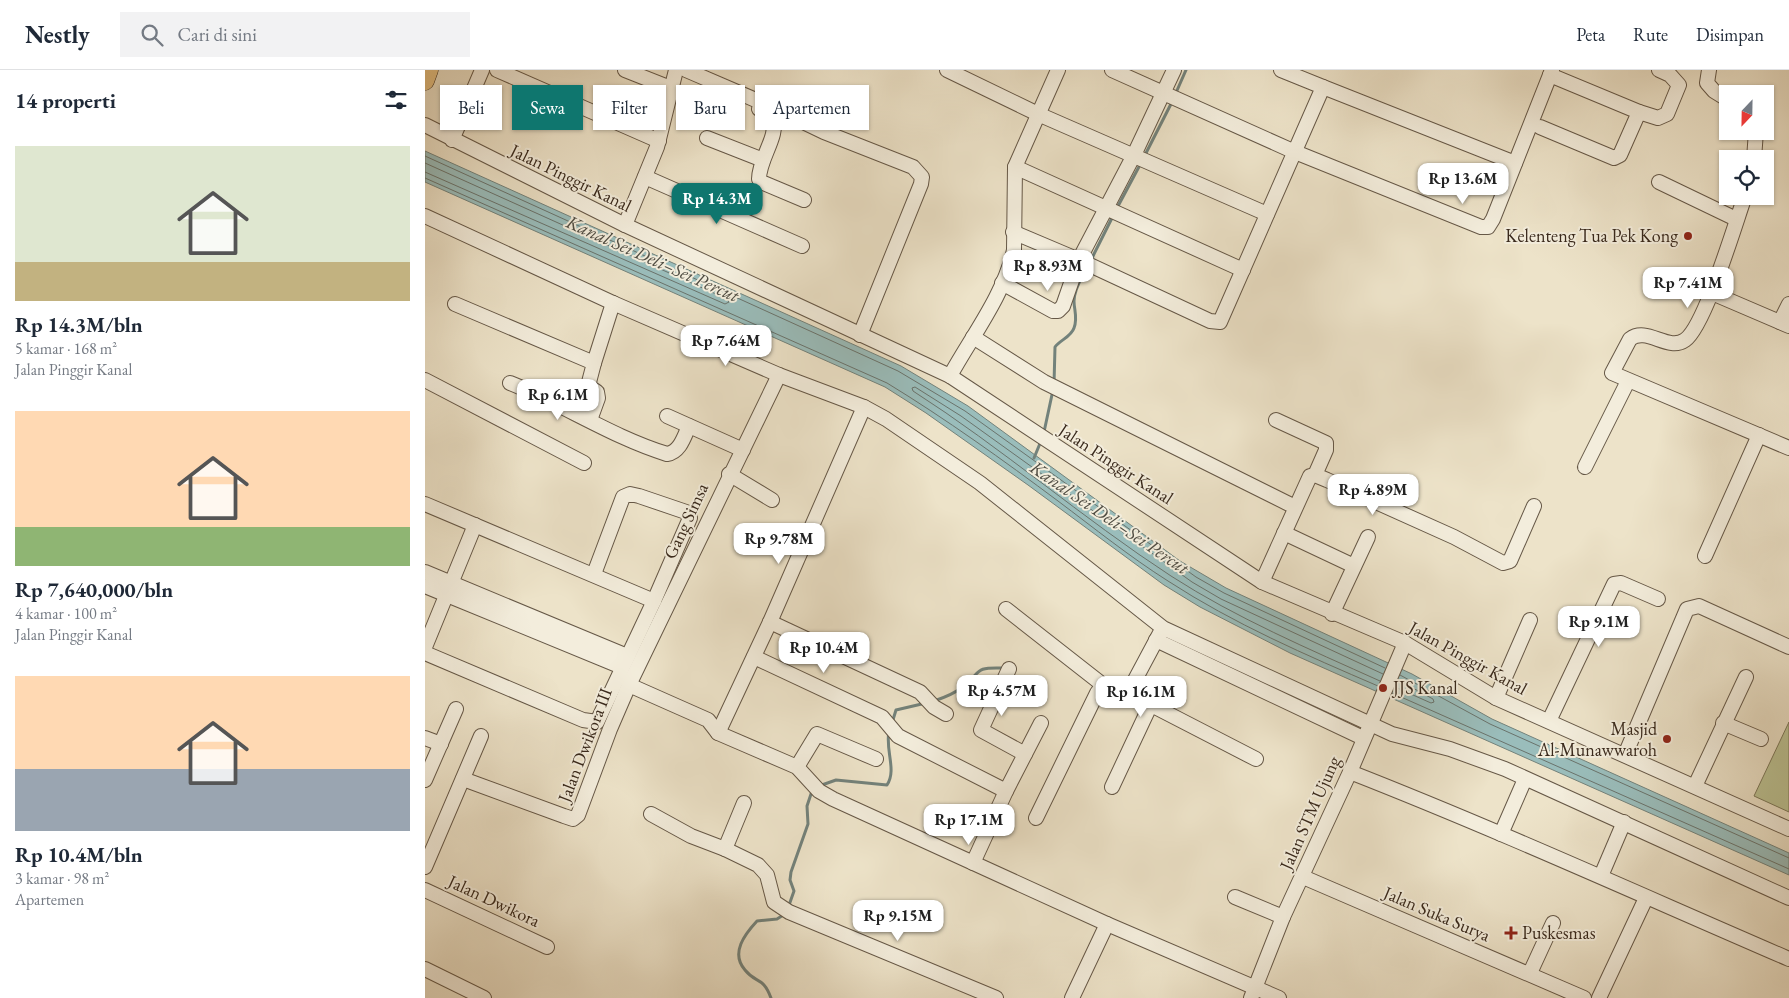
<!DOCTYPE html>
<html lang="id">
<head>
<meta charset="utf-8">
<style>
	body { margin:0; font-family:"EB Garamond",serif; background:#f2f2f3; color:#1f2937; height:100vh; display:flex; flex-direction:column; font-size:19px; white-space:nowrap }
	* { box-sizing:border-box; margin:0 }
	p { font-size:16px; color:#747a83 }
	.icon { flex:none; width:28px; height:28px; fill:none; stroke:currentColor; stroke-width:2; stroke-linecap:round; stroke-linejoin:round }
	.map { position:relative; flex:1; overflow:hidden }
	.drawer { display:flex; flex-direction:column; background:#fff; width:425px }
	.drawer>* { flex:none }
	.top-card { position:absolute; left:15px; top:15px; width:475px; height:45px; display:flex; gap:10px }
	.needle { width:32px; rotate:202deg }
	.controls { position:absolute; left:1294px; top:15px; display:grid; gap:10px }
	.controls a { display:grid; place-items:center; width:55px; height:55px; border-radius:0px; background:#fff; box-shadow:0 1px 4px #0004; font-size:25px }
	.price { position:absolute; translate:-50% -42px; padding:0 11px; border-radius:10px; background:#fff; color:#222; font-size:16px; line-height:32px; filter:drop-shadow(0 1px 2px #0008) }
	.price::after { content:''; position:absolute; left:50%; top:30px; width:15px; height:11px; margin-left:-8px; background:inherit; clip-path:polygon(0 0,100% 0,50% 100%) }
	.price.current { background:#0f766e; color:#fff }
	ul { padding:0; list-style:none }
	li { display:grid; align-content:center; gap:10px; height:265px; padding:0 15px }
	li span { display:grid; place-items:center; height:155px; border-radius:0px; color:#555 }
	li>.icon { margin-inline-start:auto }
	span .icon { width:90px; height:90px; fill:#fffc; stroke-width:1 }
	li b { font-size:21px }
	h2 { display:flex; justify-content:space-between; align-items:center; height:60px; padding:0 15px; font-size:21px }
	.tag { padding:0 18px; border-radius:0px; background:#fff; box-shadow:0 1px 4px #0004; font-size:18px; line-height:45px }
	.tag.current { background:#0f766e; color:#fff }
	header { display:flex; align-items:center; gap:30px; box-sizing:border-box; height:70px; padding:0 25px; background:#fff; border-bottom:1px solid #e0e1e3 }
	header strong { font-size:24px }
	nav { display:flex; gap:28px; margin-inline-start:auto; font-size:18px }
	.search { width:350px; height:45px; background:#f2f2f3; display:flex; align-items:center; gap:12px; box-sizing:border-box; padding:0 18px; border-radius:0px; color:#747a83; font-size:19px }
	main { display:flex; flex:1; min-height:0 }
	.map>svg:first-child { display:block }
	.green { fill:#bcc394; stroke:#7a7658 }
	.water { fill:#9abdbb; stroke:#73827b }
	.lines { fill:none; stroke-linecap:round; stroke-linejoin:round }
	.shore { stroke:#6a736c; stroke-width:1 }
	.stream { stroke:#73827b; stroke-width:3 }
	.minor-casing { stroke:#665847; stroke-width:16 }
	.major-casing { stroke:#39291c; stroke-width:19 }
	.minor { stroke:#f3eddc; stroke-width:14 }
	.major { stroke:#e6c284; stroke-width:18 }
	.poi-dot { fill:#8f2418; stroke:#f3eddc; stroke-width:2 }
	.labels { text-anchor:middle; stroke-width:4; stroke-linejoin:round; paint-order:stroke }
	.street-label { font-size:18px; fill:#39291c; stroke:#f3eddc }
	.poi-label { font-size:18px; fill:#39291c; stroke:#f3eddc; text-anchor:end }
	.water-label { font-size:19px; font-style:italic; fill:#514e44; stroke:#f3eddc }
</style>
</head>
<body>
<header>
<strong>Nestly</strong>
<div class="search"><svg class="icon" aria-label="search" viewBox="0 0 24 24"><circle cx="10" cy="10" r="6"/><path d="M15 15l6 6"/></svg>Cari di sini</div>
<nav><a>Peta</a><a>Rute</a><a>Disimpan</a></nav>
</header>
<main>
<section class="drawer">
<h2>14 properti<svg class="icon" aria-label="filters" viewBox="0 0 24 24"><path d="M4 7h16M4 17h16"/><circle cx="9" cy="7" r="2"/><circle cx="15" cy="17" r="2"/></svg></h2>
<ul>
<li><span style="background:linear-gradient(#dfe7d0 75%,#c2b280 0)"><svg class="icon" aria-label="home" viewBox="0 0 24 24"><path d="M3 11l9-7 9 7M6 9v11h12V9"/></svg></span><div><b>Rp 14.3M/bln</b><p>5 kamar · 168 m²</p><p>Jalan Pinggir Kanal</p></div></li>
<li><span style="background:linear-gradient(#ffd9b3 75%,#8fb573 0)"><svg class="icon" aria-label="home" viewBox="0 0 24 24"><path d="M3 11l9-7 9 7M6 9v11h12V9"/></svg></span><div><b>Rp 7,640,000/bln</b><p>4 kamar · 100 m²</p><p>Jalan Pinggir Kanal</p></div></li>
<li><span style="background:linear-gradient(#ffd9b3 60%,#9aa5b1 0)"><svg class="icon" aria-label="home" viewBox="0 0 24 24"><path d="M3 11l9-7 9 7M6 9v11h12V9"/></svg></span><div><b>Rp 10.4M/bln</b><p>3 kamar · 98 m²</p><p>Apartemen</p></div></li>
</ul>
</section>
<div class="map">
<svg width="1364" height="928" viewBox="0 0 1364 928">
	<rect width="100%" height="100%" fill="#ede3c9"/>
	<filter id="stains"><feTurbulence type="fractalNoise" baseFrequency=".004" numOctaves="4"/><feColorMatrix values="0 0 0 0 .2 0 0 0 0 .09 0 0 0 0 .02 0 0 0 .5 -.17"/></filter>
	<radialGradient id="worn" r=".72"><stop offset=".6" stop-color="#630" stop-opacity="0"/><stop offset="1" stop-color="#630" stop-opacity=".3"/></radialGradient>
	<path class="green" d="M1364 652V742L1329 726Z"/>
	<path class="water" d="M0 81 476 296 543 336 755 491 801 518 987 604 1067 649 1364 783V805L865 583 775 537 739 515 603 415 501 343 460 317 0 112Z"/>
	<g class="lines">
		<g class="shore">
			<path d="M0 86 473 301 540 341 771 507 799 523 960 598"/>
			<path d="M0 93 302 229 304 232 300 234 0 102"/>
			<path d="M0 108 462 313C521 349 578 390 633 431 669 458 705 487 743 511 809 554 881 585 953 616"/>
			<path d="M975 605 1065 654 1364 788"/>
			<path d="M955 611C884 579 811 548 746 506 657 448 577 378 488 321L487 318 490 317 536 346 767 512 796 529 958 604"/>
			<path d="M970 617 1006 633 1009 632 1008 629 973 610"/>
			<path d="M967 623 1364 799"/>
		</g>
		<g class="stream">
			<path d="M750 25 761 0"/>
			<path d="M719 87 748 30"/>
			<path d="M692 138 716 93"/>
			<path d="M665 192 688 146"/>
			<path d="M629 314 630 277C635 270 646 267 649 258 653 248 649 240 649 231 649 219 657 207 662 197"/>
			<path d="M619 362 628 320"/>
			<path d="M609 388 616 371"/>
			<path d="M509 631C518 628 530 623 538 617 557 602 548 597 577 598"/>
			<path d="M467 653 471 640 501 633"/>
			<path d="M394 716 411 710 462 715C472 700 460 680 464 661"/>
			<path d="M363 838 369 821 365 810 366 802 383 754 382 736 387 721"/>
			<path d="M346 928C338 906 331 914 320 900 305 883 320 864 332 851L352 849 360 844"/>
		</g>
		<g class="minor-casing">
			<g id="minor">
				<path d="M72 0 234 71"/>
				<path d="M200 0 248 19"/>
				<path d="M261 0 347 37 399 62 488 97 497 107 496 114 435 265"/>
				<path d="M522 0 613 44 842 144"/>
				<path d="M687 0 870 82 1056 157H1063L1068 149 1127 0"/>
				<path d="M1284 0 1282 13 1289 21 1302 29"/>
				<path d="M898 17 1090 93"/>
				<path d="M334 39 348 47C354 67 334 88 334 109L336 112 379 130"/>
				<path d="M1214 42 1233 48 1242 44 1254 15 1245 5 1234 0"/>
				<path d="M0 55 200 155 525 306 837 512 980 573 1071 628 1364 759"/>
				<path d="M1115 57 1189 88 1195 85 1214 42 1125 5"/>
				<path d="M282 68 338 90"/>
				<path d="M27 70 57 0"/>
				<path d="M1329 89 1331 61"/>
				<path d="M590 97 818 200"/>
				<path d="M220 107 377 176"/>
				<path d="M1234 112 1311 149"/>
				<path d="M1320 126C1310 154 1280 256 1260 270 1243 282 1222 256 1205 269L1187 303 1364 378"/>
				<path d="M0 146 188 233 354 305 439 337 461 349 555 413 738 558 967 664 1025 679 1080 699 1364 828"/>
				<path d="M200 155 232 77 251 0"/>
				<path d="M588 162 654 190 785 251 795 252 898 17 856 0"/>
				<path d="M577 213 628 241H633L638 236 654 190 709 85 749 0"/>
				<path d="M1287 223 1364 256"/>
				<path d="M30 234 169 293 163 316 172 322 173 328 165 350"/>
				<path d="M1355 252 1364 234"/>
				<path d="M548 267 619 312 864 434"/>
				<path d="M169 293 188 233"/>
				<path d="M525 306C547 266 579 225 589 180L590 97 633 0"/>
				<path d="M0 310 159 393"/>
				<path d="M85 313C138 334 187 367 242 384 255 382 259 367 264 356"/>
				<path d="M242 346 318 380"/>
				<path d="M851 350 901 373V380L890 405"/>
				<path d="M1160 397 1203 311"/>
				<path d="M304 404 347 430"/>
				<path d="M0 434 229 531"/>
				<path d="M859 463 929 496"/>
				<path d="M1280 486 1334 365"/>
				<path d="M0 502 202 586"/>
				<path d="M837 512 885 406 890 405 902 410 1029 467 1078 493 1085 491 1109 436"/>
				<path d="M0 516 197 597"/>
				<path d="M581 539 678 615"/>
				<path d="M907 544 943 467"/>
				<path d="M345 552 495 622 509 637 521 644"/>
				<path d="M735 563 703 623 831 689"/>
				<path d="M731 570 938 668"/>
				<path d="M0 577 50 455"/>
				<path d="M0 583 158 650 172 652 229 531 265 448 264 443 214 426 205 424 198 427 169 504"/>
				<path d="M329 587 457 647 473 666 581 721"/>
				<path d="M584 599 556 660 600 684"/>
				<path d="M204 615 283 650 293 663 372 697 394 721 408 729 682 854 854 928"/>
				<path d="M1071 628 1105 550"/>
				<path d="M1124 651 1189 514 1196 513 1233 529"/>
				<path d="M1298 653 1336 669"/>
				<path d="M293 663 345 552 439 337"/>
				<path d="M0 668 16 674"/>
				<path d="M1200 685 1262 539 1274 536 1364 577"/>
				<path d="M372 697 392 664 451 689"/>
				<path d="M925 702C1073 760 1218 826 1364 889"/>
				<path d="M38 709 139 746 148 749 153 745 185 659 204 615 354 305"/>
				<path d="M0 710 31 639"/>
				<path d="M1270 716 1321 607"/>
				<path d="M687 717 725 636"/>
				<path d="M226 744 266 766 300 779 333 795 342 805 349 832 364 842 571 928"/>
				<path d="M611 748 672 623 678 615 703 623"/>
				<path d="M1076 764 1100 709"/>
				<path d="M300 779 319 733"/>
				<path d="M548 793 581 721 616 653"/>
				<path d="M0 797 56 666"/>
				<path d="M1176 806 1199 752"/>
				<path d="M878 807 1159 928"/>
				<path d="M0 820 122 877"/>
				<path d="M810 827 858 847"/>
				<path d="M0 899 59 928"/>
				<path d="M1105 903 1128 853"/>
				<path d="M647 928 682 854"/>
				<path d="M826 928 858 847 925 702 980 573"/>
				<path d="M1174 928 1221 828"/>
			</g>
		</g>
		<g class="major-casing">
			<path id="major" d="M0 11 4 0"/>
		</g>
		<use href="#minor" class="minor"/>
		<use href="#major" class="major"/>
	</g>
	<g class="poi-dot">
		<circle cx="1263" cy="166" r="5"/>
		<circle cx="958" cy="618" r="5"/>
		<circle cx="1242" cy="669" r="5"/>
		<path d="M1083.5 855.5h5v5h5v5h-5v5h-5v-5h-5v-5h5z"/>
	</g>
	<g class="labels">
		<g class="street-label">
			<text transform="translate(146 108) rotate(26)" y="6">Jalan Pinggir Kanal</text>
			<text transform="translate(691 394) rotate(33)" y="6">Jalan Pinggir Kanal</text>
			<text transform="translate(261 451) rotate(-65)" y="6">Gang Simsa</text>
			<text transform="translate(1043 588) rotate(29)" y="6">Jalan Pinggir Kanal</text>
			<text transform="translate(160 675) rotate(-69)" y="6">Jalan Dwikora III</text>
			<text transform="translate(885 743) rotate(-66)" y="6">Jalan STM Ujung</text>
			<text transform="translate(69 831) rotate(25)" y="6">Jalan Dwikora</text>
			<text transform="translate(1012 844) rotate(23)" y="6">Jalan Suka Surya</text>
		</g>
		<g class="poi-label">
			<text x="1253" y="172">Kelenteng Tua Pek Kong</text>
			<text x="968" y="624" text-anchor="start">JJS Kanal</text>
			<text x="1232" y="665">Masjid<tspan x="1232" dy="21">Al-Munawwaroh</tspan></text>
			<text x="1097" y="869" text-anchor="start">Puskesmas</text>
		</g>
		<g class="water-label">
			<text transform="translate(228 188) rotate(24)" y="7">Kanal Sei Deli–Sei Percut</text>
			<text transform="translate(685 447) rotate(34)" y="7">Kanal Sei Deli–Sei Percut</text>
		</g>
	</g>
	<rect width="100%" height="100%" filter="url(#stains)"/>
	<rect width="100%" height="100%" fill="url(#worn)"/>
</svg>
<div class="controls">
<a><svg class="needle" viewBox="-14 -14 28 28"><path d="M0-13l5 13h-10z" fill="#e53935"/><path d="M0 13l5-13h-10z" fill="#747a83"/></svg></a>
<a><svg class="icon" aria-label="locate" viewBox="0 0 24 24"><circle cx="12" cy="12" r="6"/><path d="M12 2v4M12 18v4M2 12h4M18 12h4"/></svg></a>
</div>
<b class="price" style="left:1038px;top:135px">Rp 13.6M</b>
<b class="price current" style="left:292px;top:155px">Rp 14.3M</b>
<b class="price" style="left:623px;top:222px">Rp 8.93M</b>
<b class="price" style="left:1263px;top:239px">Rp 7.41M</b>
<b class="price" style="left:301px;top:297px">Rp 7.64M</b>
<b class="price" style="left:133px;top:351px">Rp 6.1M</b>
<b class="price" style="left:948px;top:446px">Rp 4.89M</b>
<b class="price" style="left:354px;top:495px">Rp 9.78M</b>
<b class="price" style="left:1174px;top:578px">Rp 9.1M</b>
<b class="price" style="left:399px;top:604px">Rp 10.4M</b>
<b class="price" style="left:577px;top:647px">Rp 4.57M</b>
<b class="price" style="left:716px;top:648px">Rp 16.1M</b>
<b class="price" style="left:544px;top:776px">Rp 17.1M</b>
<b class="price" style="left:473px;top:872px">Rp 9.15M</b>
<div class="top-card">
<a class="tag">Beli</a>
<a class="tag current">Sewa</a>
<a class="tag">Filter</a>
<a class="tag">Baru</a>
<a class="tag">Apartemen</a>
</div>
</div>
</main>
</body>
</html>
